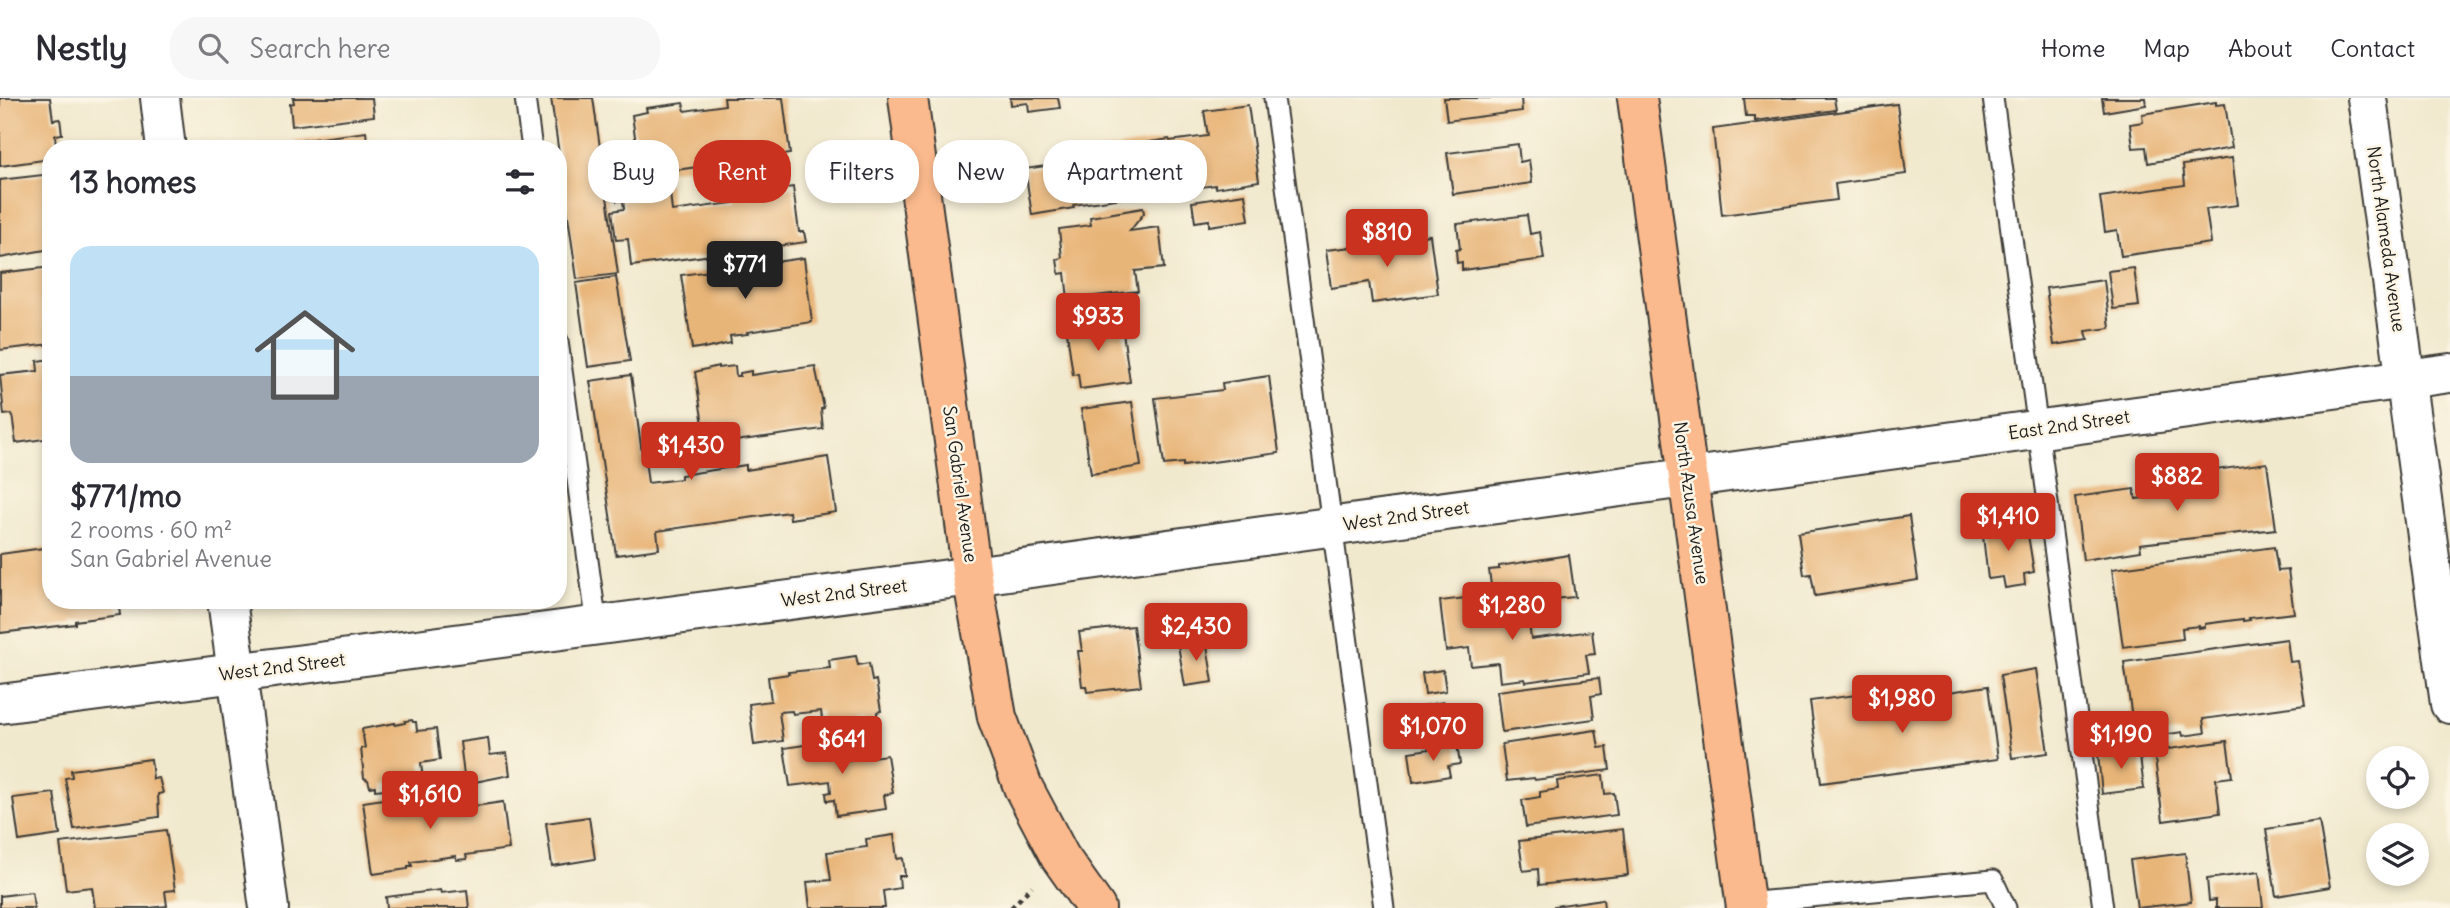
<!DOCTYPE html>
<html lang="en">
<head>
<meta charset="utf-8">
<style>
	body { margin:0; font-family:Delius,sans-serif; background:#f7f7f7; color:#2b2b33; height:100vh; display:flex; flex-direction:column; font-size:26px; white-space:nowrap }
	* { box-sizing:border-box; margin:0 }
	p { font-size:23px; color:#7c7c81 }
	.icon { flex:none; width:38px; height:38px; fill:none; stroke:currentColor; stroke-width:2; stroke-linecap:round; stroke-linejoin:round }
	.map { position:relative; flex:1; overflow:hidden }
	.drawer { position:absolute; left:42px; top:42px; width:525px; height:469px; display:flex; flex-direction:column; background:#fff; border-radius:28px; box-shadow:0 4px 10px #0003 }
	.drawer>* { flex:none }
	.guide { position:absolute; left:588px; top:42px; width:665px; height:63px; display:flex; gap:14px }
	.controls { position:absolute; left:2366px; top:648px; display:grid; gap:14px }
	.controls a { display:grid; place-items:center; width:63px; height:63px; border-radius:50%; background:#fff; box-shadow:0 4px 10px #0003; font-size:35px }
	.price { position:absolute; translate:-50% -60px; padding:0 16px; border-radius:7px; background:#c8321e; color:#fff; font-size:23px; line-height:46px; filter:drop-shadow(0 2px 4px #0008) }
	.price::after { content:''; position:absolute; left:50%; top:42px; width:21px; height:16px; margin-left:-10px; background:inherit; clip-path:polygon(0 0,100% 0,50% 100%) }
	.price.on { background:#222; color:#fff }
	ul { padding:0; list-style:none }
	li { display:grid; align-content:center; gap:14px; height:371px; padding:0 28px }
	li+li { border-top:2px solid #e1e1e2 }
	li span { display:grid; place-items:center; height:217px; border-radius:21px; color:#555 }
	li>.icon { margin-inline-start:auto }
	span .icon { width:126px; height:126px; fill:#fffc; stroke-width:1 }
	li b { font-size:30px }
	h2 { display:flex; justify-content:space-between; align-items:center; height:84px; padding:0 28px; font-size:30px }
	.chip { padding:0 24px; border-radius:28px; background:#fff; box-shadow:0 4px 10px #0003; font-size:24px; line-height:63px }
	.chip.on { background:#c8321e; color:#fff }
	header { display:flex; align-items:center; gap:42px; box-sizing:border-box; height:98px; padding:0 35px; background:#fff; border-bottom:2px solid #e1e1e2 }
	header strong { font-size:33px }
	nav { display:flex; gap:38px; margin-inline-start:auto; font-size:24px }
	.search { width:490px; height:63px; background:#f7f7f7; display:flex; align-items:center; gap:18px; box-sizing:border-box; padding:0 24px; border-radius:28px; color:#7c7c81; font-size:26px }
	.map>svg:first-child { display:block }
	.building { fill:#e8b579 }
	.lines { fill:none; stroke-linecap:round; stroke-linejoin:round }
	.service-casing { stroke:#3c3b37; stroke-width:23 }
	.minor-casing { stroke:#3c3b37; stroke-width:42 }
	.primary-casing { stroke:#3c3b37; stroke-width:42 }
	.path { stroke:#3c3b37; stroke-width:4.5; stroke-dasharray:5 5; stroke-linecap:butt }
	.service { stroke:#fff; stroke-width:19 }
	.minor { stroke:#fff; stroke-width:38 }
	.primary { stroke:#fbba8d; stroke-width:38 }
	.labels { text-anchor:middle; stroke-width:5; stroke-linejoin:round; paint-order:stroke }
	.street-label { font-size:18px; fill:#1c1c1c; stroke:#fcf5e5 }
</style>
</head>
<body>
<header>
<strong>Nestly</strong>
<div class="search"><svg class="icon" aria-label="search" viewBox="0 0 24 24"><circle cx="10" cy="10" r="6"/><path d="M15 15l6 6"/></svg>Search here</div>
<nav><a>Home</a><a>Map</a><a>About</a><a>Contact</a></nav>
</header>
<div class="map">
<svg width="2450" height="810" viewBox="0 0 2450 810">
	<rect width="100%" height="100%" fill="#fcf5e5"/>
	<filter id="ink" filterUnits="userSpaceOnUse"><feTurbulence type="fractalNoise" baseFrequency=".0143" numOctaves="2"/><feDisplacementMap in="SourceGraphic" scale="14" xChannelSelector="R" yChannelSelector="G"/><feConvolveMatrix kernelMatrix="1 2 1 2 8 2 1 2 1" color-interpolation-filters="sRGB"/></filter>
	<filter id="wash" filterUnits="userSpaceOnUse"><feTurbulence type="fractalNoise" baseFrequency=".00686" numOctaves="4" result="noise"/><feDisplacementMap in="SourceGraphic" scale="28" xChannelSelector="R" yChannelSelector="G"/><feGaussianBlur stdDeviation="1.57" result="paint"/><feColorMatrix in="noise" values="0 0 0 0 0 0 0 0 0 0 0 0 0 0 0 0 0 1.4 0 .05"/><feComposite in="paint" operator="in"/></filter>
	<g filter="url(#wash)">
		<rect width="100%" height="100%" fill="#f1e9ce"/>
		<g id="blocks">
			<g class="building">
				<path d="M0 0H50L53 22 60 21 62 36 55 37 56 51H51V61L0 68Z"/>
				<path d="M293 0H372L374 18 292 28 290 6 294 5Z"/>
				<path d="M551 0H593L618 176 577 181Z"/>
				<path d="M724 0H783L790 56 640 77V72L622 75 619 55 637 53 632 17 647 14 646 10 683 5 685 13 725 7Z"/>
				<path d="M1010 0H1058L1060 10 1029 14 1028 5 1011 7Z"/>
				<path d="M1444 0H1521L1522 13 1447 23Z"/>
				<path d="M1744 0H1834L1836 12 1755 23V18H1746Z"/>
				<path d="M2102 0H2145L2146 7 2104 14Z"/>
				<path d="M2216 4V7L2225 6 2232 50 2148 65 2146 49 2133 50 2130 26 2143 24 2142 16Z"/>
				<path d="M1897 6 1906 76 1835 86 1837 102 1722 117 1713 31Z"/>
				<path d="M1248 7 1259 83 1216 90 1215 87 1073 107 1074 110 1032 117 1025 71 1059 66 1058 56 1073 54V56L1169 41 1170 43 1208 38 1204 13Z"/>
				<path d="M366 34 368 51H297L296 43Z"/>
				<path d="M506 45 507 51H470V49Z"/>
				<path d="M1518 46 1520 64 1529 62 1532 85 1453 96 1447 55Z"/>
				<path d="M2232 60 2238 107 2206 111 2211 145 2121 158 2117 132 2105 134 2100 99 2185 87 2183 67Z"/>
				<path d="M51 76V151L0 160V82Z"/>
				<path d="M669 85 672 113 733 105 732 99 738 98V96L793 89 799 134H804L806 144 764 150 765 157 749 159V152L631 168 628 141 616 142 612 113 624 111 623 102 617 103 616 95 622 94 621 91Z"/>
				<path d="M1245 96 1249 122 1209 128V122L1195 124 1192 104Z"/>
				<path d="M1143 110 1144 115 1130 133 1159 129 1164 170 1135 173 1138 193 1068 201 1065 175 1059 176 1057 161 1062 160 1059 131 1091 127 1090 119Z"/>
				<path d="M1527 117 1530 136 1540 134 1544 161 1462 172V164L1457 165 1456 152 1460 151 1457 126Z"/>
				<path d="M1430 137 1438 196 1372 205 1369 184 1331 190 1326 152 1404 143V141Z"/>
				<path d="M804 160 812 224 747 234 748 236 730 238 731 245 704 251V249L692 251 681 177Z"/>
				<path d="M51 169V246L0 252V175Z"/>
				<path d="M2134 170 2139 208 2113 211 2108 173Z"/>
				<path d="M616 179 630 263 588 269 576 185Z"/>
				<path d="M2104 182 2110 230 2086 233 2088 242 2054 247 2046 190Z"/>
				<path d="M1121 220 1130 284 1080 291 1078 276 1073 277 1066 227Z"/>
				<path d="M51 261V340L16 345 12 316 4 317 0 277 38 273 37 263Z"/>
				<path d="M718 268V270L735 268 736 278H740V275L751 273V277L815 268 824 310 821 311 823 331 706 347 695 274Z"/>
				<path d="M631 277 643 362H645L648 385 681 381V377L746 367V372L828 359 836 414 790 421 789 414 657 433 659 451 616 457 590 283Z"/>
				<path d="M1269 278 1279 355 1183 368V365L1164 367 1155 300 1223 292 1222 285Z"/>
				<path d="M1132 304 1141 368 1091 376 1081 311Z"/>
				<path d="M2267 365 2276 431 2140 446 2141 453 2083 462 2075 399 2134 391 2136 401 2203 391 2200 374Z"/>
				<path d="M1909 418 1918 482 1815 498 1811 476 1804 477 1798 435Z"/>
				<path d="M2026 424 2034 474 2024 476 2025 487 2005 490 2003 479 1988 481 1982 429Z"/>
				<path d="M51 449V502H118L120 517 75 523V526L0 535V456Z"/>
				<path d="M2274 449 2278 473 2288 472 2294 515 2249 520 2250 522 2243 523V521L2205 526V529L2199 530V528L2182 530 2183 541 2123 549 2112 471Z"/>
				<path d="M1569 457 1575 499 1503 505 1501 494 1492 495 1489 472 1499 471V468Z"/>
				<path d="M1490 497 1492 515 1527 510 1531 541 1592 533 1595 556 1586 557 1589 575 1526 584 1525 581 1500 584 1498 565 1471 568 1469 550 1446 553 1440 503Z"/>
				<path d="M1133 528 1141 588 1087 594 1086 588H1082L1078 553H1082L1079 534Z"/>
				<path d="M2287 541 2290 564 2298 563 2305 607 2203 621 2205 635 2183 638 2182 634 2135 641 2124 564Z"/>
				<path d="M1206 542 1213 584 1185 588 1178 547Z"/>
				<path d="M856 558 858 567 869 565 872 583 876 582 881 613 877 614V621L873 622 874 626 863 628V623L823 628 821 613 793 616 792 613 779 614 783 643 754 647 749 606 771 603 768 579 789 576 788 574 830 570 829 562Z"/>
				<path d="M2036 571 2048 655 2012 660 2000 577Z"/>
				<path d="M1443 572 1446 593 1425 596 1422 575Z"/>
				<path d="M1599 580 1601 596 1591 598 1594 621 1502 634 1497 593Z"/>
				<path d="M1988 588 1998 661 1821 685 1810 603 1871 595 1874 623 1908 618 1905 595 1914 594 1915 603 1937 600 1936 596Z"/>
				<path d="M1444 604 1448 625 1425 629 1422 608Z"/>
				<path d="M412 622 413 624H416L417 633 436 631 440 662 421 665 423 682 384 686 385 691 375 692V688L370 689 368 682 364 680 361 650H365L362 631 395 625V627L405 625V623Z"/>
				<path d="M1596 632 1599 650 1607 649 1610 672 1535 682 1534 680 1507 683 1502 646Z"/>
				<path d="M488 640 490 657 507 655 510 677 465 686 460 644Z"/>
				<path d="M845 641 848 662 887 657 893 695 884 697 886 711 836 718 834 702 827 703 826 695 831 694 830 683 790 688 784 650Z"/>
				<path d="M2227 643 2232 679 2216 681 2220 715 2163 723 2154 653Z"/>
				<path d="M1457 647 1460 666 1448 668 1450 678 1413 684 1409 654Z"/>
				<path d="M2139 650 2144 691 2102 696 2098 656Z"/>
				<path d="M151 661 153 681 159 680 163 695 158 696 159 719 74 731 65 680 72 679 71 672Z"/>
				<path d="M1603 677 1605 696 1614 695 1617 717 1526 729 1522 702 1540 699V694L1558 691 1557 683Z"/>
				<path d="M430 694 433 714 503 704 509 751 466 757 467 761 456 762V758L411 764 412 768H408V771L373 776 363 704Z"/>
				<path d="M54 695 60 737 19 743 13 700Z"/>
				<path d="M589 719 595 761 552 768 546 725Z"/>
				<path d="M2319 723 2330 789 2276 798 2266 731Z"/>
				<path d="M1623 731 1628 777 1539 787 1538 771 1523 773 1519 743Z"/>
				<path d="M166 732 175 792 165 793 167 808 149 810H95L92 789 66 792 60 745Z"/>
				<path d="M894 737 897 761 903 760 905 778H899L900 790 883 793 885 810H810L807 784 831 782 827 754 867 749 866 741Z"/>
				<path d="M2185 755 2191 804 2137 810 2130 762Z"/>
				<path d="M2259 774 2263 810H2216V802L2209 803 2207 781Z"/>
				<path d="M440 792 441 795 467 792 469 810H387L386 799Z"/>
				<path d="M32 794 34 810H0V798Z"/>
				<path d="M1603 801 1604 810H1554V808Z"/>
			</g>
		</g>
	</g>
	<g filter="url(#ink)">
		<use href="#blocks" fill-opacity="0" stroke="#3c3b37" stroke-width="2"/>
		<g class="lines">
			<g class="service-casing">
				<g id="service">
					<path d="M525 0 532 51"/>
					<path d="M1274 0 1384 810"/>
					<path d="M1993 0 2103 810"/>
					<path d="M558 243 597 528"/>
					<path d="M1745 805 1993 782 2006 810"/>
				</g>
			</g>
			<g class="minor-casing">
				<g id="minor">
					<path d="M160 0 166 51"/>
					<path d="M2367 0 2450 606"/>
					<path d="M227 502 269 810"/>
					<path d="M0 606 972 478 2450 275"/>
				</g>
			</g>
			<g class="primary-casing">
				<g id="primary">
					<path d="M908 0 972 478 997 619 1023 689 1060 759 1096 810"/>
					<path d="M1637 0 1746 810"/>
				</g>
			</g>
			<path class="path" d="M1011 810 1032 788"/>
			<use href="#service" class="service"/>
			<use href="#minor" class="minor"/>
			<use href="#primary" class="primary"/>
		</g>
	</g>
	<g class="labels">
		<g class="street-label">
			<text transform="translate(2386 141) rotate(82)" y="6">North Alameda Avenue</text>
			<text transform="translate(2069 327) rotate(-8)" y="6">East 2nd Street</text>
			<text transform="translate(960 386) rotate(82)" y="6">San Gabriel Avenue</text>
			<text transform="translate(1691 405) rotate(82)" y="6">North Azusa Avenue</text>
			<text transform="translate(1406 418) rotate(-8)" y="6">West 2nd Street</text>
			<text transform="translate(844 495) rotate(-7)" y="6">West 2nd Street</text>
			<text transform="translate(282 569) rotate(-7)" y="6">West 2nd Street</text>
		</g>
	</g>
</svg>
<div class="controls">
<a><svg class="icon" aria-label="locate" viewBox="0 0 24 24"><circle cx="12" cy="12" r="6"/><path d="M12 2v4M12 18v4M2 12h4M18 12h4"/></svg></a>
<a><svg class="icon" aria-label="layers" viewBox="0 0 24 24"><path d="M12 4l9 5-9 5-9-5zM3 14l9 5 9-5"/></svg></a>
</div>
<b class="price" style="left:1387px;top:171px">$810</b>
<b class="price on" style="left:745px;top:203px">$771</b>
<b class="price" style="left:1098px;top:255px">$933</b>
<b class="price" style="left:691px;top:384px">$1,430</b>
<b class="price" style="left:2177px;top:415px">$882</b>
<b class="price" style="left:2008px;top:455px">$1,410</b>
<b class="price" style="left:1512px;top:544px">$1,280</b>
<b class="price" style="left:1196px;top:565px">$2,430</b>
<b class="price" style="left:1902px;top:637px">$1,980</b>
<b class="price" style="left:1433px;top:665px">$1,070</b>
<b class="price" style="left:2121px;top:673px">$1,190</b>
<b class="price" style="left:842px;top:678px">$641</b>
<b class="price" style="left:430px;top:733px">$1,610</b>
<div class="guide">
<a class="chip">Buy</a>
<a class="chip on">Rent</a>
<a class="chip">Filters</a>
<a class="chip">New</a>
<a class="chip">Apartment</a>
</div>
<section class="drawer">
<h2>13 homes<svg class="icon" aria-label="filters" viewBox="0 0 24 24"><path d="M4 7h16M4 17h16"/><circle cx="9" cy="7" r="2"/><circle cx="15" cy="17" r="2"/></svg></h2>
<ul>
<li><span style="background:linear-gradient(#bfe0f5 60%,#9aa5b1 0)"><svg class="icon" aria-label="home" viewBox="0 0 24 24"><path d="M3 11l9-7 9 7M6 9v11h12V9"/></svg></span><div><b>$771/mo</b><p>2 rooms · 60 m²</p><p>San Gabriel Avenue</p></div></li>
</ul>
</section>
</div>
</body>
</html>
